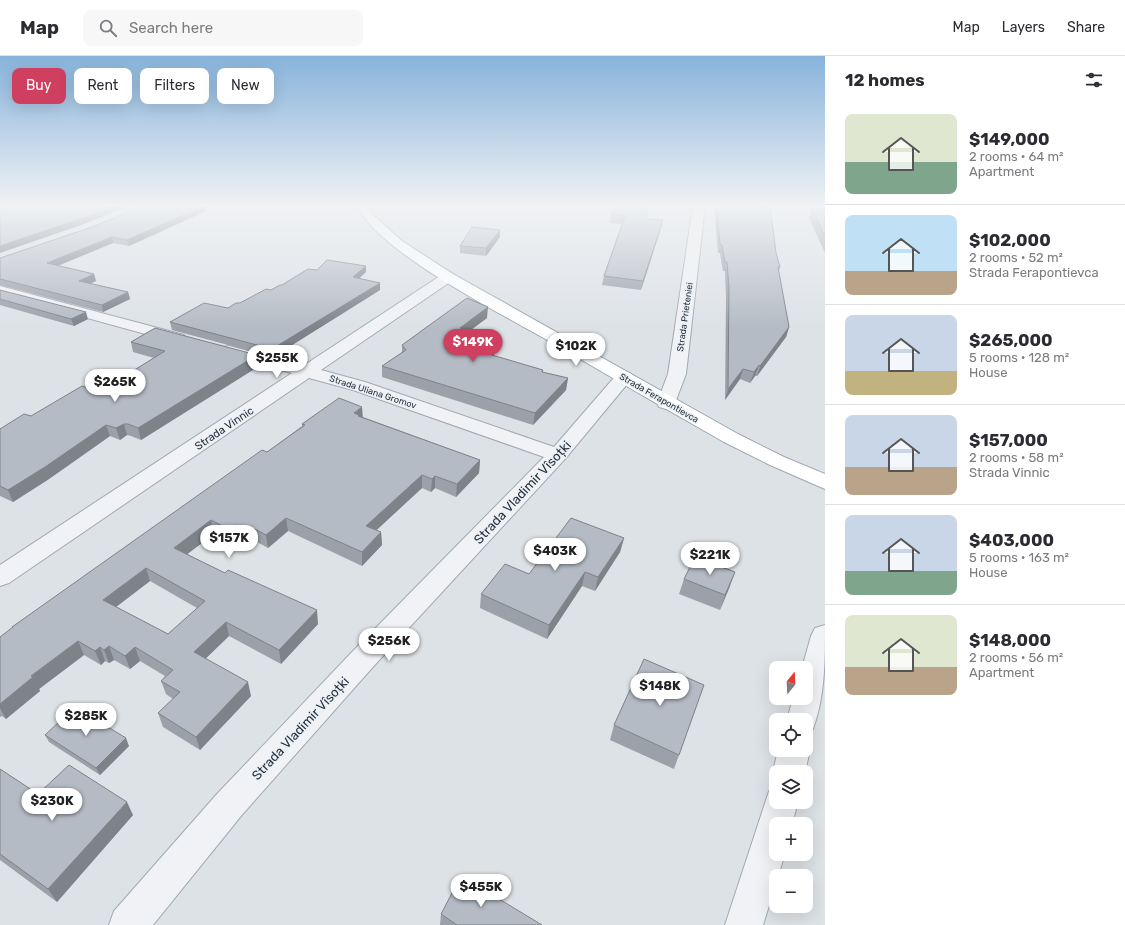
<!DOCTYPE html>
<html lang="en">
<head>
<meta charset="utf-8">
<style>
	body { margin:0; font-family:Rubik,sans-serif; background:#f7f7f7; color:#2b2b33; height:100vh; display:flex; flex-direction:column; font-size:15px; white-space:nowrap }
	* { box-sizing:border-box; margin:0 }
	p { font-size:13px; color:#7c7c81 }
	.icon { flex:none; width:22px; height:22px; fill:none; stroke:currentColor; stroke-width:2; stroke-linecap:round; stroke-linejoin:round }
	.map { position:relative; flex:1; overflow:hidden }
	.details { display:flex; flex-direction:column; background:#fff; width:300px }
	.details>* { flex:none }
	.hud { position:absolute; left:12px; top:12px; width:380px; height:36px; display:flex; gap:8px }
	.needle { width:26px; rotate:18deg }
	.tools { position:absolute; left:769px; top:605px; display:grid; gap:8px }
	.tools a { display:grid; place-items:center; width:44px; height:44px; border-radius:8px; background:#fff; box-shadow:0 4px 16px #0002; font-size:20px }
	.price { position:absolute; translate:-50% -34px; padding:0 9px; border-radius:14px; background:#fff; color:#222; font-size:13px; line-height:26px; filter:drop-shadow(0 1px 2px #0008) }
	.price::after { content:''; position:absolute; left:50%; top:24px; width:12px; height:9px; margin-left:-6px; background:inherit; clip-path:polygon(0 0,100% 0,50% 100%) }
	.price.selected { background:#cf3f5f; color:#fff }
	ul { padding:0; list-style:none }
	li { display:flex; align-items:center; gap:12px; height:100px; padding:0 20px }
	li+li { border-top:1px solid #e1e1e2 }
	li span { display:grid; place-items:center; flex:none; width:112px; height:80px; border-radius:8px; color:#555 }
	li>.icon { margin-inline-start:auto }
	span .icon { width:48px; height:48px; fill:#fffc; stroke-width:1 }
	li b { font-size:17px }
	h2 { display:flex; justify-content:space-between; align-items:center; height:48px; padding:0 20px; font-size:17px }
	.chip { padding:0 14px; border-radius:8px; background:#fff; box-shadow:0 4px 16px #0002; font-size:14px; line-height:36px }
	.chip.selected { background:#cf3f5f; color:#fff }
	header { display:flex; align-items:center; gap:24px; box-sizing:border-box; height:56px; padding:0 20px; background:#fff; border-bottom:1px solid #e1e1e2 }
	header strong { font-size:19px }
	nav { display:flex; gap:22px; margin-inline-start:auto; font-size:14px }
	.search { width:280px; height:36px; background:#f7f7f7; display:flex; align-items:center; gap:10px; box-sizing:border-box; padding:0 14px; border-radius:8px; color:#7c7c81; font-size:15px }
	main { display:flex; flex:1; min-height:0 }
	.map>svg:first-child { display:block }
	.lines { fill:none; stroke-linecap:round; stroke-linejoin:round }
	.minor-casing { stroke:#a2a9b1; stroke-width:2 }
	.major-casing { stroke:#9ca7b3; stroke-width:2 }
	.minor { fill:#f0f2f6; fill-rule:evenodd }
	.major { fill:#fff; fill-rule:evenodd }
	.wall { fill:#9ba1a9; fill-rule:evenodd }
	.shaded-wall { fill:#7e8389 }
	.building { fill:#b4bbc4; stroke:#7e8389; fill-rule:evenodd }
	.labels { text-anchor:middle; stroke-width:3; stroke-linejoin:round; paint-order:stroke }
	.far-street-label { font-size:9px; fill:#26313e; stroke:#ecf1f5 }
	.street-label { font-size:11px; fill:#26313e; stroke:#ecf1f5 }
	.near-street-label { font-size:13px; fill:#26313e; stroke:#ecf1f5 }
</style>
</head>
<body>
<header>
<strong>Map</strong>
<div class="search"><svg class="icon" aria-label="search" viewBox="0 0 24 24"><circle cx="10" cy="10" r="6"/><path d="M15 15l6 6"/></svg>Search here</div>
<nav><a>Map</a><a>Layers</a><a>Share</a></nav>
</header>
<main>
<div class="map">
<svg width="825" height="869" viewBox="0 0 825 869">
	<rect width="100%" height="100%" fill="#dde2e7"/>
	<g class="lines">
		<g class="minor-casing">
			<g id="minor">
				<path d="M693 150H705L686 318 675 347 673 351 666 353 659 351 657 347 668 318Z"/>
				<path d="M448 217 453 218 455 221 453 224 321 314 365 326 554 391 618 317 624 316 630 317 633 321 565 403 372 612 241 760 153 869H109L114 855 217 738 352 596 544 401 353 334 309 322 9 527 0 530V509L292 317 223 299 221 295 223 291 229 290 303 310 443 218Z"/>
				<path d="M0 230 184 279 186 282 184 285 178 287 0 238Z"/>
				<path d="M825 569C825 605 825 641 813 673L806 676V664H787L793 642H806V612H802L811 580 815 572Z"/>
				<path d="M806 685 810 694 805 716H776V724L773 716 778 694H806Z"/>
				<path d="M776 732V746H798L792 768H776V798H785L778 820H776V827L763 869H725L769 735Z"/>
			</g>
		</g>
		<g class="major-casing">
			<path id="major" d="M358 150H369L372 158 402 185 453 218 738 378 784 401 825 418V433L770 409 724 386C666 353 609 320 551 286 506 260 377 196 358 150Z"/>
		</g>
		<use href="#minor" class="minor"/>
		<use href="#major" class="major"/>
	</g>
	<g class="wall">
		<path d="M141 150H210L206 152V155L129 190 113 187 58 210 94 218 96 225 90 227 128 236 130 243 103 256 0 229V202L95 170Z"/>
		<path d="M714 150H770L776 197 780 211 779 215 789 271 786 281 757 320H755L750 327 740 323 725 344 726 242 725 215H723L720 197H718Z"/>
		<path d="M812 153 825 154V197L809 162Z"/>
		<path d="M611 159 646 163 661 172 641 234 602 229 604 220 622 168 610 167Z"/>
		<path d="M500 174V181L486 200 460 197V190Z"/>
		<path d="M317 214 366 216 359 222 380 234 273 301 172 274 170 266 228 252 240 247Z"/>
		<path d="M0 234 88 263 74 270 0 249Z"/>
		<path d="M487 262 470 275 489 281V291L483 295 494 298V300L543 314V316L568 322 566 334 533 369 382 321V310L402 296V289Z"/>
		<path d="M131 286 259 310 141 384 131 380 127 379 120 384 110 380 49 423 13 446 0 440V373L31 360 99 336 154 302 133 296Z"/>
		<path d="M363 361 480 404 479 417 456 441 435 432 431 436 422 432 376 474 381 476 382 489 362 510 288 475 268 492 257 486 254 489 239 482 232 487 214 478 187 498 318 568 281 608 229 580 205 603 251 640 200 694 163 671 158 657 173 643 166 638 161 625 165 620 140 605 130 613 114 604 109 607 105 605 101 609 84 599 39 633 40 635 6 663 2 660 0 661V581L13 572 12 571 267 396 302 370V368ZM150 525 197 552 168 578 116 551Z"/>
		<path d="M624 482 620 496 595 535 582 530 547 583 480 552 481 538Z"/>
		<path d="M684 523 730 530 720 554 679 538Z"/>
		<path d="M614 669 679 699 674 713 610 684Z"/>
		<path d="M45 679 129 690 100 719 49 686Z"/>
		<path d="M0 713 38 738 133 759 57 846 0 804Z"/>
		<path d="M441 858 542 869H440Z"/>
	</g>
	<g class="shaded-wall">
		<path d="M113 150H128L87 167 0 197V190Z"/>
		<path d="M200 150H210L206 152V155L129 190 127 184Z"/>
		<path d="M663 164 661 172 641 234 643 225Z"/>
		<path d="M500 174V181L486 200V192Z"/>
		<path d="M112 181 113 187 49 213 47 207Z"/>
		<path d="M366 210V216L353 228V221Z"/>
		<path d="M94 218 96 225 81 232 79 225Z"/>
		<path d="M380 227V234L273 301 272 293Z"/>
		<path d="M128 236 130 243 103 256 102 249Z"/>
		<path d="M488 251 487 262 459 282 460 272Z"/>
		<path d="M86 256 88 263 74 270 71 263Z"/>
		<path d="M789 271 786 281 757 320 760 310Z"/>
		<path d="M489 281V291L473 303V292Z"/>
		<path d="M257 299 259 310 141 384 138 372Z"/>
		<path d="M759 309 755 320 750 327 754 316Z"/>
		<path d="M743 313 740 323 725 344 728 333Z"/>
		<path d="M568 322 566 334 533 369 535 357Z"/>
		<path d="M362 351 363 363 354 357Z"/>
		<path d="M124 368 127 379 120 384 116 372Z"/>
		<path d="M106 369 110 380 49 423 13 446 8 434Z"/>
		<path d="M480 404 479 417 456 441 457 428Z"/>
		<path d="M422 419V432L367 483 366 470Z"/>
		<path d="M435 420V432L431 436 432 423Z"/>
		<path d="M286 462 288 475 268 492 266 479Z"/>
		<path d="M211 464 214 478 178 505 174 492Z"/>
		<path d="M237 469 239 482 232 487 230 474Z"/>
		<path d="M255 473 257 486 254 489 251 476Z"/>
		<path d="M381 476 382 489 362 510V496Z"/>
		<path d="M624 482 620 496 595 535 598 521Z"/>
		<path d="M146 512 150 525 108 557 103 544Z"/>
		<path d="M585 516 582 530 547 583 549 569Z"/>
		<path d="M735 516 730 530 720 554 725 539Z"/>
		<path d="M317 554 318 568 281 608 279 594Z"/>
		<path d="M226 566 229 580 198 610 194 596Z"/>
		<path d="M78 585 84 599 39 633 40 635 6 663 0 652V648L31 620Z"/>
		<path d="M109 590 114 604 109 607 104 594Z"/>
		<path d="M100 591 105 605 101 609 95 595Z"/>
		<path d="M135 591 140 605 130 613 125 600Z"/>
		<path d="M248 626 251 640 200 694 196 681Z"/>
		<path d="M126 682 129 690 100 719 96 712Z"/>
		<path d="M127 746 133 759 57 846 48 833Z"/>
	</g>
	<g class="building">
		<path d="M0 150H113L86 161 0 190Z"/>
		<path d="M141 150H204L127 184 112 181 47 207 94 218 79 225 128 236 102 249 0 223V202L95 170Z"/>
		<path d="M614 150H648L646 163 663 164 643 225 604 220 625 160 611 159Z"/>
		<path d="M717 150H770L776 197 780 211H778L789 271 760 310 759 309 754 316 743 313 728 333 729 232 727 206H725L722 189 720 188Z"/>
		<path d="M812 153 825 154V180Z"/>
		<path d="M472 171 500 174 486 192 460 190Z"/>
		<path d="M327 204 366 210 353 221 380 227 272 293 170 266 204 247 228 252 236 247H240L266 233 271 234 280 229H282L308 213 317 214Z"/>
		<path d="M0 234 86 256 71 263 0 243Z"/>
		<path d="M467 242 488 251 460 272 489 281 473 292 494 298 492 299 543 314 542 316 568 322 535 357 382 310 406 294 402 289Z"/>
		<path d="M155 272 257 299 138 372 128 368H124L116 372 106 369 45 411 8 434 0 430V373L24 358 31 360 82 330 99 336 165 295 131 286Z"/>
		<path d="M339 342 362 351 354 357 359 359 358 360 480 404 457 428 435 420 432 423 422 419 366 470 381 476 362 496 286 462 266 479 255 473 251 476 237 469 230 474 211 464 174 492 225 517 228 514 317 554 279 594 226 566 194 596 248 626 196 681 158 657 180 636 161 625 173 614 135 591 125 600 109 590 104 594 100 591 95 595 78 585 31 620 33 621 0 648V581L13 571H12L262 394 267 396 305 369 302 368ZM146 512 205 545 168 578 103 544Z"/>
		<path d="M571 462 624 482 598 521 585 516 549 569 481 538 505 508 529 518Z"/>
		<path d="M695 501 735 516 725 539 684 523Z"/>
		<path d="M644 603 704 629 679 699 614 669Z"/>
		<path d="M75 651 126 682 96 712 45 679Z"/>
		<path d="M69 709 127 746 48 833 0 798V713L38 738Z"/>
		<path d="M461 820 542 869H457L441 858Z"/>
	</g>
	<linearGradient id="sky" x2="0" y2="1"><stop stop-color="#87b3db"/><stop offset="0.55" stop-color="#f0f2f4"/><stop offset="1" stop-color="#f0f2f4" stop-opacity="0"/></linearGradient>
	<rect width="825" height="272" fill="url(#sky)"/>
	<g class="labels">
		<g class="far-street-label">
			<text transform="translate(685 261) rotate(-82)" y="3">Strada Prieteniei</text>
			<text transform="translate(373 336) rotate(18)" y="3">Strada Uliana Gromov</text>
			<text transform="translate(659 342) rotate(30)" y="3">Strada Ferapontievca</text>
		</g>
		<g class="street-label">
			<text transform="translate(224 372) rotate(-34)" y="4">Strada Vinnic</text>
		</g>
		<g class="near-street-label">
			<text transform="translate(522 436) rotate(-47)" y="5">Strada Vladimir Vîsoțki</text>
			<text transform="translate(300 672) rotate(-47)" y="5">Strada Vladimir Vîsoțki</text>
		</g>
	</g>
</svg>
<div class="tools">
<a><svg class="needle" viewBox="-14 -14 28 28"><path d="M0-13l5 13h-10z" fill="#e53935"/><path d="M0 13l5-13h-10z" fill="#7c7c81"/></svg></a>
<a><svg class="icon" aria-label="locate" viewBox="0 0 24 24"><circle cx="12" cy="12" r="6"/><path d="M12 2v4M12 18v4M2 12h4M18 12h4"/></svg></a>
<a><svg class="icon" aria-label="layers" viewBox="0 0 24 24"><path d="M12 4l9 5-9 5-9-5zM3 14l9 5 9-5"/></svg></a>
<a>+</a>
<a>−</a>
</div>
<b class="price selected" style="left:473px;top:307px">$149K</b>
<b class="price" style="left:576px;top:311px">$102K</b>
<b class="price" style="left:277px;top:323px">$255K</b>
<b class="price" style="left:115px;top:347px">$265K</b>
<b class="price" style="left:229px;top:503px">$157K</b>
<b class="price" style="left:555px;top:516px">$403K</b>
<b class="price" style="left:710px;top:520px">$221K</b>
<b class="price" style="left:389px;top:606px">$256K</b>
<b class="price" style="left:660px;top:651px">$148K</b>
<b class="price" style="left:86px;top:681px">$285K</b>
<b class="price" style="left:52px;top:766px">$230K</b>
<b class="price" style="left:481px;top:852px">$455K</b>
<div class="hud">
<a class="chip selected">Buy</a>
<a class="chip">Rent</a>
<a class="chip">Filters</a>
<a class="chip">New</a>
</div>
</div>
<section class="details">
<h2>12 homes<svg class="icon" aria-label="filters" viewBox="0 0 24 24"><path d="M4 7h16M4 17h16"/><circle cx="9" cy="7" r="2"/><circle cx="15" cy="17" r="2"/></svg></h2>
<ul>
<li><span style="background:linear-gradient(#dfe7d0 60%,#7fa58c 0)"><svg class="icon" aria-label="home" viewBox="0 0 24 24"><path d="M3 11l9-7 9 7M6 9v11h12V9"/></svg></span><div><b>$149,000</b><p>2 rooms · 64 m²</p><p>Apartment</p></div></li>
<li><span style="background:linear-gradient(#bfe0f5 70%,#b9a48a 0)"><svg class="icon" aria-label="home" viewBox="0 0 24 24"><path d="M3 11l9-7 9 7M6 9v11h12V9"/></svg></span><div><b>$102,000</b><p>2 rooms · 52 m²</p><p>Strada Ferapontievca</p></div></li>
<li><span style="background:linear-gradient(#c9d6e8 70%,#c2b280 0)"><svg class="icon" aria-label="home" viewBox="0 0 24 24"><path d="M3 11l9-7 9 7M6 9v11h12V9"/></svg></span><div><b>$265,000</b><p>5 rooms · 128 m²</p><p>House</p></div></li>
<li><span style="background:linear-gradient(#c9d6e8 65%,#b9a48a 0)"><svg class="icon" aria-label="home" viewBox="0 0 24 24"><path d="M3 11l9-7 9 7M6 9v11h12V9"/></svg></span><div><b>$157,000</b><p>2 rooms · 58 m²</p><p>Strada Vinnic</p></div></li>
<li><span style="background:linear-gradient(#c9d6e8 70%,#7fa58c 0)"><svg class="icon" aria-label="home" viewBox="0 0 24 24"><path d="M3 11l9-7 9 7M6 9v11h12V9"/></svg></span><div><b>$403,000</b><p>5 rooms · 163 m²</p><p>House</p></div></li>
<li><span style="background:linear-gradient(#dfe7d0 65%,#b9a48a 0)"><svg class="icon" aria-label="home" viewBox="0 0 24 24"><path d="M3 11l9-7 9 7M6 9v11h12V9"/></svg></span><div><b>$148,000</b><p>2 rooms · 56 m²</p><p>Apartment</p></div></li>
</ul>
</section>
</main>
</body>
</html>
